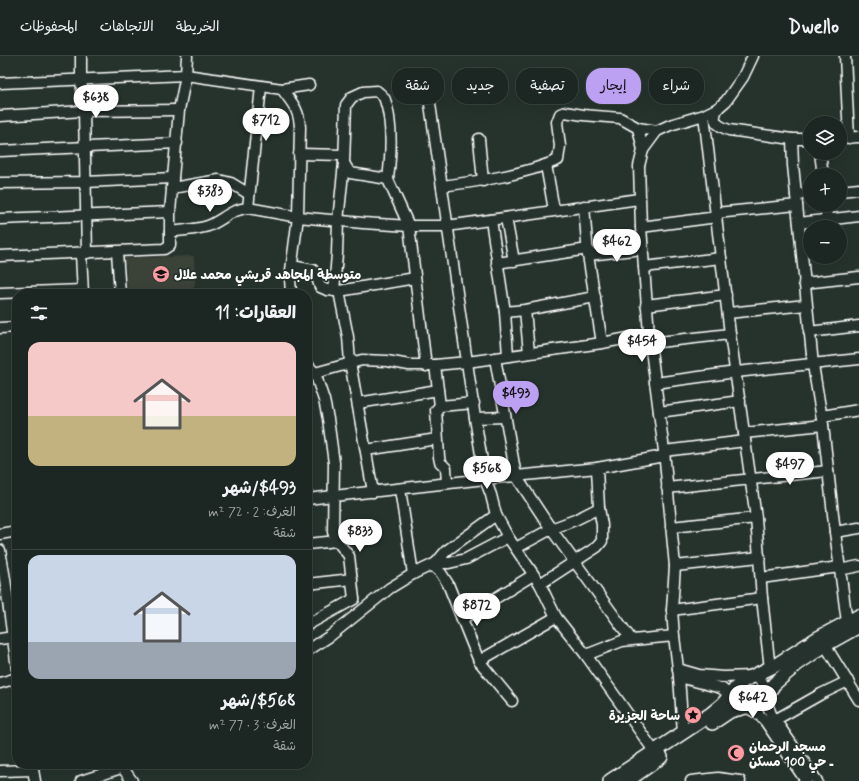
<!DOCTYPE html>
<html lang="ar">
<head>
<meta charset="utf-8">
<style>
	body { margin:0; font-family:Mynerve,"Playpen Sans Arabic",sans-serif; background:#252e2a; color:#f1f3f6; direction:rtl; height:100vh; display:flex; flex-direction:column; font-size:15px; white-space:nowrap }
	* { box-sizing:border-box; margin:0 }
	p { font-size:13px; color:#a0a5a5 }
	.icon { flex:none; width:22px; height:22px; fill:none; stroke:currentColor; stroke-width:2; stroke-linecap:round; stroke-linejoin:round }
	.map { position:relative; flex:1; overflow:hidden; direction:ltr }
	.side { position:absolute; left:12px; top:233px; width:300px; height:480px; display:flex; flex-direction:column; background:#1c2622; border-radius:16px; box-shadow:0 4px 16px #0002,0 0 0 1px #3a4340; direction:rtl }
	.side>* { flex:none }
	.top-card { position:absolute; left:324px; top:12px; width:380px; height:36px; direction:rtl; display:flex; gap:8px }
	.buttons { position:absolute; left:803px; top:60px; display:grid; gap:8px }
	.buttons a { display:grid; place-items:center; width:44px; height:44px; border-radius:50%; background:#1c2622; box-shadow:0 4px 16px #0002,0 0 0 1px #3a4340; font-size:20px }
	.price { position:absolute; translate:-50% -34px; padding:0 9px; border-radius:14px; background:#fff; color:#222; font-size:13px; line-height:26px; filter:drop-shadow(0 1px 2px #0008) }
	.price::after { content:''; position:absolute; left:50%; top:24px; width:12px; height:9px; margin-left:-6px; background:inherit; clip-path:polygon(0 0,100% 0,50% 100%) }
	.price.active { background:#bca0f2; color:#111 }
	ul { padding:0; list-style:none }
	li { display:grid; align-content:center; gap:8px; height:212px; padding:0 16px }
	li+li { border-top:1px solid #3a4340 }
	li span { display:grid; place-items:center; height:124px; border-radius:12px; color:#555 }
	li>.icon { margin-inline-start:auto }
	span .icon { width:72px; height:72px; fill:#fffc; stroke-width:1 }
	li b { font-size:17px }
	h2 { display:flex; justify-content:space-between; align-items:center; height:48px; padding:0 16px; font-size:17px }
	.pill { padding:0 14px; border-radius:16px; background:#1c2622; box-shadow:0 4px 16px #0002,0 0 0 1px #3a4340; font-size:14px; line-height:36px }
	.pill.active { background:#bca0f2; color:#111 }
	header { display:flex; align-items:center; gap:24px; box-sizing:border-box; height:56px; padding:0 20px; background:#1c2622; border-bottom:1px solid #3a4340 }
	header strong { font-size:19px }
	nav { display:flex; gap:22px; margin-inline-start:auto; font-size:14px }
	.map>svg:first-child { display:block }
	.built { fill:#3b4238 }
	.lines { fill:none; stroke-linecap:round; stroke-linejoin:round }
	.minor-casing { stroke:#fff; stroke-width:13 }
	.major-casing { stroke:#fff; stroke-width:16 }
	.minor { stroke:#26332d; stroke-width:10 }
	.major { stroke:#26332d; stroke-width:13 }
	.labels { text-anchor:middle; stroke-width:3.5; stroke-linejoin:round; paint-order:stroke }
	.poi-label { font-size:13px; font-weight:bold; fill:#fff; stroke:#26332d; text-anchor:start }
</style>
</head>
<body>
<header>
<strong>Dwello</strong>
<nav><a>الخريطة</a><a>الاتجاهات</a><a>المحفوظات</a></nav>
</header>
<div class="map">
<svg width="859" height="725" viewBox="0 0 859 725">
	<rect width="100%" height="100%" fill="#26332d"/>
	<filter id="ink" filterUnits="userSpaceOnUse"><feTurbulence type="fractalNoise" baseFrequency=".025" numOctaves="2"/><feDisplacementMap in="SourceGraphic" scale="8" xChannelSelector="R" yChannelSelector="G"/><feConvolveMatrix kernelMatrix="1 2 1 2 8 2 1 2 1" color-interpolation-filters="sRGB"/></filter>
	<g filter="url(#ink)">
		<path class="built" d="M194 200 195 228 190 238H128L127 237 126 209 121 208 122 202Z"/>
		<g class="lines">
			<g class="minor-casing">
				<g id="minor">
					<path d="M81 0V23L84 55 87 197"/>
					<path d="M845 0 849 82"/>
					<path d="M0 27 186 19 187 0"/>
					<path d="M427 27 475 362 485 423 491 439 496 459 508 481 540 528 556 561 586 599 654 695"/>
					<path d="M282 33C292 47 299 53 300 71L298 161 290 222 291 238"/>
					<path d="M718 52C710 65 718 70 729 74L792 83H810"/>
					<path d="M704 59 730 278 756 462 762 542 770 613"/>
					<path d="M0 60 84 55 179 54"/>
					<path d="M638 72 643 94"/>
					<path d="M840 82 859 81"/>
					<path d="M479 83 483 125"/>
					<path d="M792 83 793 109 813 309 823 369 835 476 847 566"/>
					<path d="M0 95 177 87"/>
					<path d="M820 97 823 119"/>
					<path d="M299 98 344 99"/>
					<path d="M344 107 350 117 388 123"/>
					<path d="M546 109 554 154"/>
					<path d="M0 127 85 126 173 122"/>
					<path d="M442 130C480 125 523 119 558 104L560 90 557 66 560 58 565 56 583 59 620 62 638 72 657 75"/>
					<path d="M172 132 219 124 231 127 249 138"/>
					<path d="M840 135 859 133"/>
					<path d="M796 139 810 137"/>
					<path d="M826 149 827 164"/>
					<path d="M584 150 588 199 602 287"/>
					<path d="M248 152 261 31"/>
					<path d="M716 157 797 149"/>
					<path d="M506 162 514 205"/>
					<path d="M0 163 170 156"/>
					<path d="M491 164 505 256 508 300"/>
					<path d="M799 167 859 160"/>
					<path d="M641 171 717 161"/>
					<path d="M170 176C182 174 196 174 208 170 223 164 231 153 248 152L298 161 363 167 409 170H447L639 143"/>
					<path d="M117 196 120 238"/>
					<path d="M81 197 83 238"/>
					<path d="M588 199 643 193"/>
					<path d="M0 200 164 193 170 189V156L179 54 186 19 282 33 309 29"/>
					<path d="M497 207 588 193"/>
					<path d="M292 210 313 214 316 219 320 231 327 234 339 235 415 222"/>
					<path d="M644 211 721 202"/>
					<path d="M804 227 859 221"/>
					<path d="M334 235 337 198 338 165 344 107 346 49 352 41 363 36 377 35C380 38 384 40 385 44 393 67 391 99 388 123L389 126 409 170 426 310"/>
					<path d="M339 235 348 281 350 306 373 436"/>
					<path d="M0 237 83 234"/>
					<path d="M646 249 726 239"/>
					<path d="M525 254 529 297"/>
					<path d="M505 256 525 254 595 241"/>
					<path d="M728 257 806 249"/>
					<path d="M0 272 17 271"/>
					<path d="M809 276 859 270"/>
					<path d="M650 287 730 278"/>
					<path d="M495 302 516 420 551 473 631 583"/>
					<path d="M307 308 315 317 324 344 328 363 334 407 333 476 337 485 349 500 354 543"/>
					<path d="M435 309 440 350"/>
					<path d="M315 317 362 304 387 305 409 309H435L467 306 602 287 649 278"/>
					<path d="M655 327 736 316 859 303"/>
					<path d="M358 347 438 334"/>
					<path d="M659 356 740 345"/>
					<path d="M822 360 859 354"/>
					<path d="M475 362 505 361"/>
					<path d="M744 377 823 369"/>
					<path d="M366 394 437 383"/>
					<path d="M664 395 745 385"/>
					<path d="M447 427 446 412 440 406 439 401 436 354 440 350 474 347"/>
					<path d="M667 432 828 415"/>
					<path d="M400 433 413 518"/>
					<path d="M307 443 485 423 597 412 664 400"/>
					<path d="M671 471 756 462"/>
					<path d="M835 476 859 472"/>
					<path d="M0 478 17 475"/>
					<path d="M307 488 337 485"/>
					<path d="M516 492 551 473 575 464 599 452"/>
					<path d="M0 494 5 523 17 613"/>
					<path d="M436 507 446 495 496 459"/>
					<path d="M432 509 441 517 448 528 479 605 512 645"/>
					<path d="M675 510 760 501"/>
					<path d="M761 522 839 511 844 513 859 510"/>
					<path d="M307 528 352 523"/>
					<path d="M540 528 597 491 602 485V469L599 452 597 412"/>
					<path d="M672 554 762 542"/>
					<path d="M462 563 533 519"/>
					<path d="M307 569 354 543"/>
					<path d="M0 583 13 581"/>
					<path d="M825 589 859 644"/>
					<path d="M307 595 330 580 390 532 413 518 436 507H449L466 503 508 481"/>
					<path d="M586 599 622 585 674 580"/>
					<path d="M479 605 556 561"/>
					<path d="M678 613 699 619 723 621 753 620 757 622 760 623 765 631 768 650 771 658 817 725"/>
					<path d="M679 621 721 632 740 647 758 658 765 665 806 725"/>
					<path d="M0 627 17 622"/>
					<path d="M775 664 821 638 848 625"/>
					<path d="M683 677 679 621 674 580 672 554 675 510 664 395 649 278 641 171 639 110 643 94 657 75 670 69 704 59 718 52 726 45 743 21 753 0"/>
					<path d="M32 708 35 725"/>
					<path d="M120 708 132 725"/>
					<path d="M0 715 33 714"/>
					<path d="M81 725 118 713 127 708"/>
					<path d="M691 725 718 722 740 725"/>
				</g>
			</g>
			<g class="major-casing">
				<g id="major">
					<path d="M712 667 730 655 758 648 764 643 774 628 797 608 825 589 859 570"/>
					<path d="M610 725 711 658 723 648 735 633 743 625 776 609 818 582 859 560"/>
					<path d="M627 725 661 701"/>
				</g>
			</g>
			<use href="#minor" class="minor"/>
			<use href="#major" class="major"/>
		</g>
	</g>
	<defs>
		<g id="school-disc" transform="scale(0.9)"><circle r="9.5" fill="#ff9aa2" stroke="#26332d"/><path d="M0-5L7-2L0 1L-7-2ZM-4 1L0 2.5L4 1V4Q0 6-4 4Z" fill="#111"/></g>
		<g id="sight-disc" transform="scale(0.9)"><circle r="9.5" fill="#ff9aa2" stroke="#26332d"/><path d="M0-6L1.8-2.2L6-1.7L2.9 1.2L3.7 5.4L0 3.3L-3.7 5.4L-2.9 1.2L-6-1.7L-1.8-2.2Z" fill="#111"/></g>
		<g id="mosque-disc" transform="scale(0.9)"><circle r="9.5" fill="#ff9aa2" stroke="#26332d"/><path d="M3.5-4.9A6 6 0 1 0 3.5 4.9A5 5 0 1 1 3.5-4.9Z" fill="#111"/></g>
	</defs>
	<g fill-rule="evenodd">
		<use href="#school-disc" x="161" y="218"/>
		<use href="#sight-disc" x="693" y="659"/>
		<use href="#mosque-disc" x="736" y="697"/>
	</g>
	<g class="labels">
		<g class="poi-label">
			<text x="174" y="223">متوسطة المجاهد قريشي محمد علال</text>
			<text x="680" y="664" text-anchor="end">ساحة الجزيرة</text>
			<text x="749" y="695">مسجد الرحمان<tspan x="749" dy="15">ـ حي 100 مسكن</tspan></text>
		</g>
	</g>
</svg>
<div class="buttons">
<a><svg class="icon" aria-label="layers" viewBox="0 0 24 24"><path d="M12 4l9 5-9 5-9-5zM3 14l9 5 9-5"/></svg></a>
<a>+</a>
<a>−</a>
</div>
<b class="price" style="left:96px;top:63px">$638</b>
<b class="price" style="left:266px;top:86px">$712</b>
<b class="price" style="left:210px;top:157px">$383</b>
<b class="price" style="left:617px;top:207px">$462</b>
<b class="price" style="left:642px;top:307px">$454</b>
<b class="price active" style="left:516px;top:359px">$493</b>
<b class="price" style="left:790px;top:430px">$497</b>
<b class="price" style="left:487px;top:434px">$568</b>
<b class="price" style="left:360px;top:497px">$833</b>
<b class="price" style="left:477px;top:571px">$872</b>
<b class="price" style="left:753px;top:663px">$642</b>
<div class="top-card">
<a class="pill">شراء</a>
<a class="pill active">إيجار</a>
<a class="pill">تصفية</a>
<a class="pill">جديد</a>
<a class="pill">شقة</a>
</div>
<section class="side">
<h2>العقارات: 11<svg class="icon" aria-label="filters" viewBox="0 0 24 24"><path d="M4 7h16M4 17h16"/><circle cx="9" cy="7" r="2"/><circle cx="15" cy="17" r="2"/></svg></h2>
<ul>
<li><span style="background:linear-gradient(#f6c9c9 60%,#c2b280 0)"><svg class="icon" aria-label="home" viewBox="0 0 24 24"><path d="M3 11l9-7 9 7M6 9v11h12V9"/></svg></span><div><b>$493/شهر</b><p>الغرف: 2 · 72 m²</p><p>شقة</p></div></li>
<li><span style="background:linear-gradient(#c9d6e8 70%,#9aa5b1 0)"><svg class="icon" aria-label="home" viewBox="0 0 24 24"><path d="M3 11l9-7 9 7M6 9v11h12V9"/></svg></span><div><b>$568/شهر</b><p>الغرف: 3 · 77 m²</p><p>شقة</p></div></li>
</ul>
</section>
</div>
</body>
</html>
